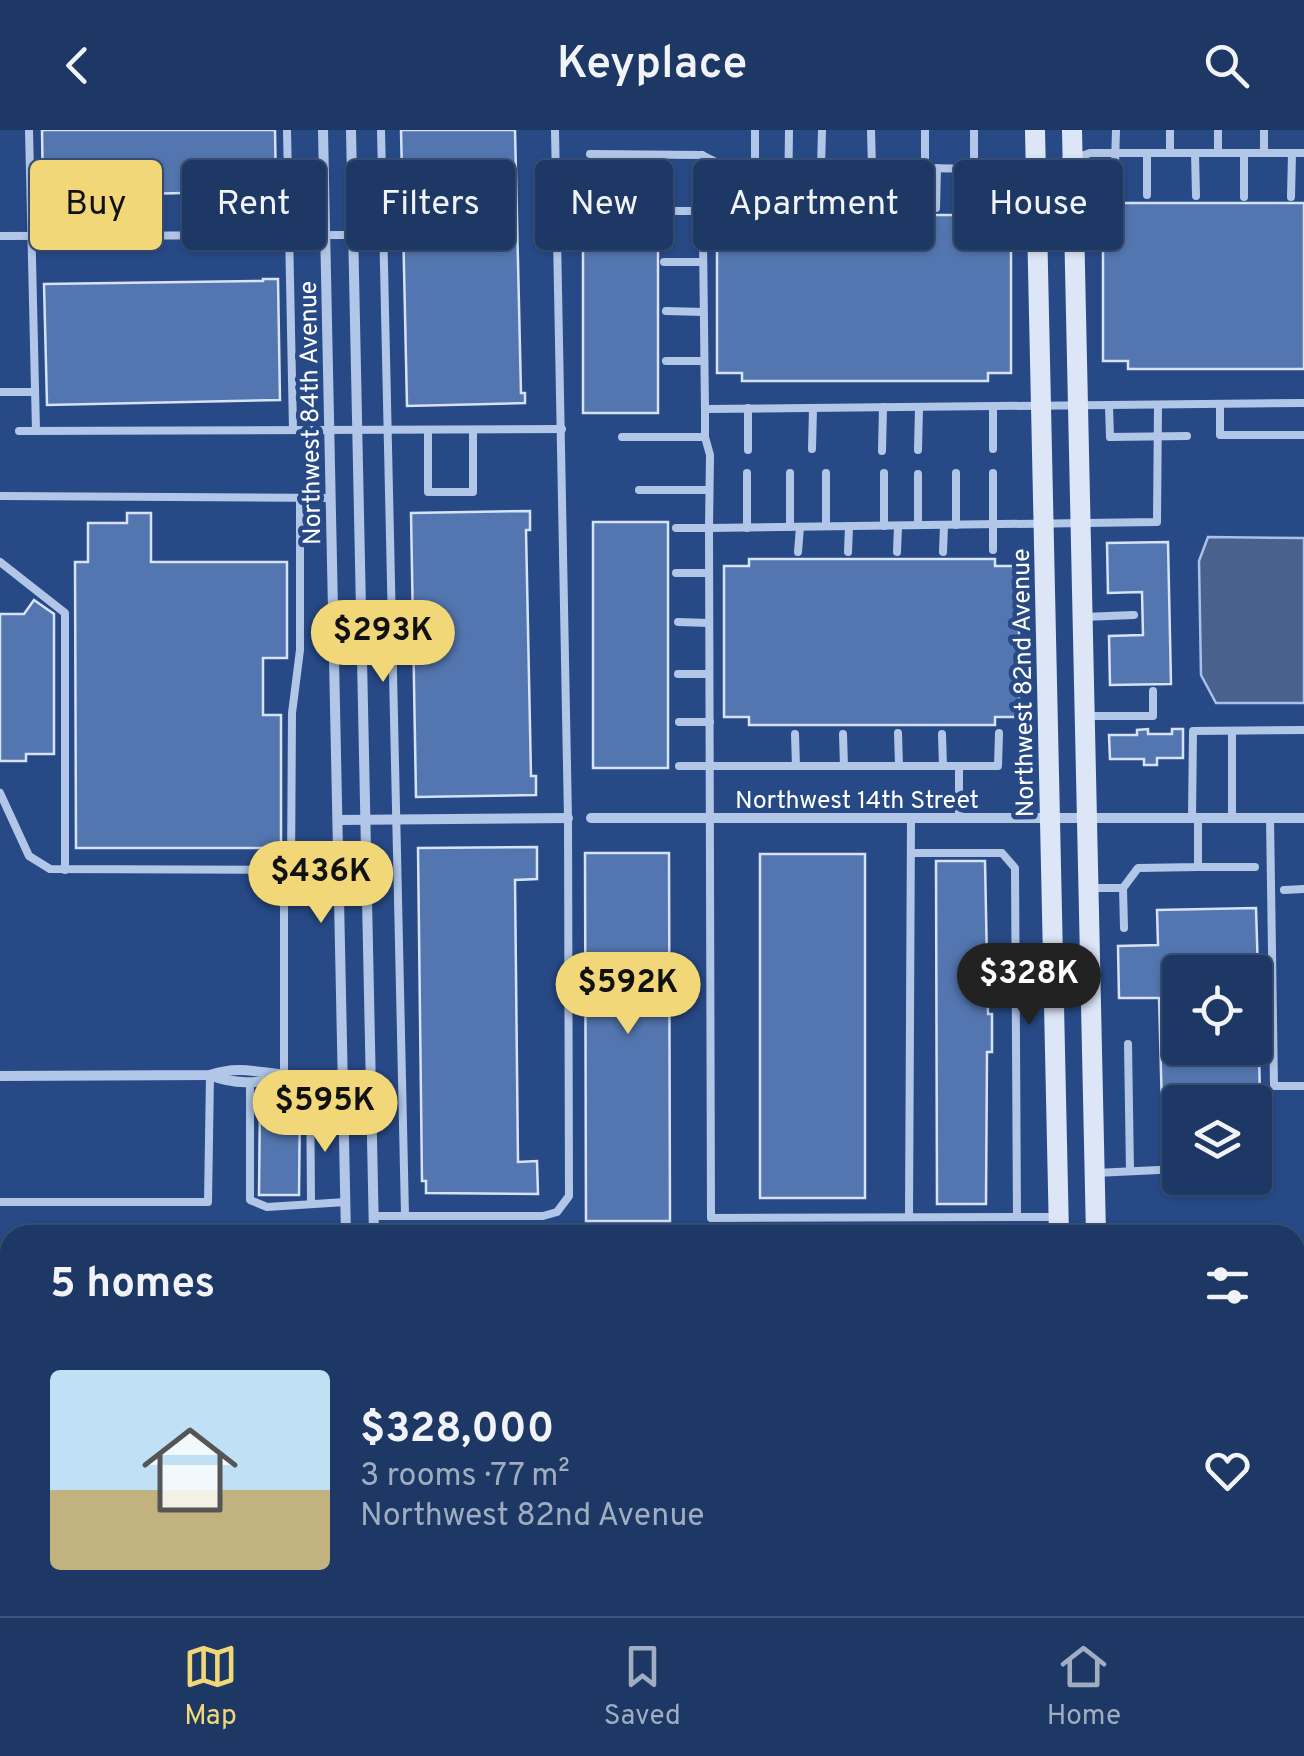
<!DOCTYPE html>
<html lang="en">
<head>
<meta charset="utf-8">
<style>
	body { margin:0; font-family:Overpass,sans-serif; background:#2a436e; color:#f1f3f6; height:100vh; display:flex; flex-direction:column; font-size:38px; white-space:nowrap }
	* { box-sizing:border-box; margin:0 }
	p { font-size:32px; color:#a0acbf }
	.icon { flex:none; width:55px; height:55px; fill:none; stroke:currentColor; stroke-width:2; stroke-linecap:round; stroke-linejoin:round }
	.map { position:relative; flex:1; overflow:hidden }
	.side { position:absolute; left:0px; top:1095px; width:1305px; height:392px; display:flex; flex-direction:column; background:#1d3865; border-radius:30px 30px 0 0; box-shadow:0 2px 8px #0004,0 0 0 2px #3b5279 }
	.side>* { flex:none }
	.top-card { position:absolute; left:30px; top:30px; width:1245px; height:90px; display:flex; gap:20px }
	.buttons { position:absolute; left:1162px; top:825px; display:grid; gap:20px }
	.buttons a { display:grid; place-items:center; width:110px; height:110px; border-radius:10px; background:#1d3865; box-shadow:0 2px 8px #0004,0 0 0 2px #3b5279; font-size:50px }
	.price { position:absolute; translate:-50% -85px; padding:0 22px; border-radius:35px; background:#f1d778; color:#111; font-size:32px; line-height:65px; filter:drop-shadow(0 2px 5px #0008) }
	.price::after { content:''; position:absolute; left:50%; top:60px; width:30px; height:22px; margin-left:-15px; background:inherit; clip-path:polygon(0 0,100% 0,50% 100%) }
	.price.active { background:#222; color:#fff }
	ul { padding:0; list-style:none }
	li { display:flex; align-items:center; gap:30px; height:250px; padding:0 50px }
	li+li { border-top:2px solid #3b5279 }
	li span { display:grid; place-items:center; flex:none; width:280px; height:200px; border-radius:10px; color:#555 }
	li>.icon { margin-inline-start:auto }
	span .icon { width:120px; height:120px; fill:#fffc; stroke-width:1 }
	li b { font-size:42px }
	h2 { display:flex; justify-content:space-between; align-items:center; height:120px; padding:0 50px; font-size:42px }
	.chip { padding:0 35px; border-radius:10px; background:#1d3865; box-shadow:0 2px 8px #0004,0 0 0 2px #3b5279; font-size:35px; line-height:90px }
	.chip.active { background:#f1d778; color:#111 }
	header { display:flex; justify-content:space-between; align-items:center; height:130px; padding:0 50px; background:#1d3865; font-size:45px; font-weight:600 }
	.dock { display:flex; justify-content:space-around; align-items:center; height:140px; border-top:2px solid #3b5279; background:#1d3865; font-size:28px; color:#a0acbf }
	.dock a { display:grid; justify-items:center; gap:5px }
	.dock .active { color:#f1d778 }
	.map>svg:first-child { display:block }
	.green { fill:#3e65a5 }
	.water { fill:#49618d; stroke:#a7c1e9; stroke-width:2.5 }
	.building { fill:#5376b0; stroke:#d6e2f7; stroke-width:2.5 }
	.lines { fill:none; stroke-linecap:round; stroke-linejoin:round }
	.path { stroke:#b2c7e8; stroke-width:2.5; stroke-dasharray:5 8; stroke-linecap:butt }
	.lane { stroke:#b2c7e8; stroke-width:8 }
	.street { stroke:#b2c7e8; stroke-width:10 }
	.secondary { stroke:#dce6f7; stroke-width:20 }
	.highway { stroke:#fff; stroke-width:30 }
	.rail { stroke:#fff; stroke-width:4; stroke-dasharray:18 8; stroke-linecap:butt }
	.highway-bridge { stroke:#fff; stroke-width:30 }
	.labels { text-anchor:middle; stroke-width:9; stroke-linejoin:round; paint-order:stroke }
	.street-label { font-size:25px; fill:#fff; stroke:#274a87 }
</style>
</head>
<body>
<header><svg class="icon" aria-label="back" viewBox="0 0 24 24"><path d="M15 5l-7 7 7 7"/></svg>Keyplace<svg class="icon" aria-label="search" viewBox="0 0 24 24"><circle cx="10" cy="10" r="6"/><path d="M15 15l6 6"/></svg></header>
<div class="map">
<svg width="1304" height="1486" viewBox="0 0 1304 1486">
	<rect width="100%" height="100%" fill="#274a87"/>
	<path class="green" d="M0 1418 10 1420V1478H257L273 1481 249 1486H0Z"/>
	<path class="water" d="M1208 407 1304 408V573H1216L1201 545 1199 431Z"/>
	<g class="building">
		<path d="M42 0H275L276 61 43 66Z"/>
		<path d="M401 0H515L521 263H525V273L407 276Z"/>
		<rect x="583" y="37" width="75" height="246"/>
		<path d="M1121 73H1304V239H1128V231H1103V82H1121Z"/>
		<path d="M742 85H988V93H1011V243H988V251H742V243H717V93H742Z"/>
		<path d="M263 149H278L280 270 47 275 44 154 263 151Z"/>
		<path d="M530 381V400H526L531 646H536V665L416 667 411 383Z"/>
		<path d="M127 383H151V432H287V528H263V585H281V718H76L75 432H88V393H127Z"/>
		<rect x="593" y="392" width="75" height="246"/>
		<path d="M1168 412 1171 554 1110 555 1109 506 1143 505 1142 462 1108 463 1107 413Z"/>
		<path d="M749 429H995V436H1019V587H995V595H749V587H724V436H749Z"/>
		<path d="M34 470 54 484V624H26V631H0V484H24Z"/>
		<path d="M1148 599V604H1172V599H1183V628H1157V635H1144V629H1110L1109 605H1137V600Z"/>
		<path d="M537 717V749L515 750 518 1032 537 1031 538 1064 426 1063V1051H422L418 718Z"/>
		<path d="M585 723H669L670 1091H586Z"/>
		<rect x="760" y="724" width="105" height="344"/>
		<path d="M936 731H985L988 884H992V922H987L986 1074H937Z"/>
		<path d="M1256 778 1258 842H1180V918H1259L1260 972H1180V978H1162L1159 868H1119L1118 816 1158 815 1157 780Z"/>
		<path d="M260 970H300L299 1065H259Z"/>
	</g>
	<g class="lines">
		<path class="path" d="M0 1414 10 1416"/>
		<g class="lane">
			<path d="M29 0 36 301"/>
			<path d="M287 0 293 300"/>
			<path d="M381 0 405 1085"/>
			<path d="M755 0V38"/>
			<path d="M871 0 872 38"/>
			<path d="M974 0V38"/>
			<path d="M1264 0V23"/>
			<path d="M1147 23V65"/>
			<path d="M1170 23V0"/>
			<path d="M1195 23 1196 66"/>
			<path d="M1218 23V0"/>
			<path d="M1244 23V67"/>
			<path d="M1304 23H1090C1038 45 978 38 922 38 857 38 793 38 728 38L702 25 705 279 1304 273"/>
			<path d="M590 24 702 25"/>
			<path d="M821 38 822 0"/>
			<path d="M837 38V75"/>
			<path d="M925 38V0"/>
			<path d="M1291 67 1292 23"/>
			<path d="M1114 71 1116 0"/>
			<path d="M743 76V38"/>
			<path d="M987 76 988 38"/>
			<path d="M788 77 789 0"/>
			<path d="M888 78V38"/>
			<path d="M936 78 937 38"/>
			<path d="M664 81H702"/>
			<path d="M0 106 353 105"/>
			<path d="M664 132H703"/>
			<path d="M666 181 703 182"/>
			<path d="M666 231H704"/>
			<path d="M0 262H35"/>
			<path d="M1220 274V305H1304"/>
			<path d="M993 276V319"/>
			<path d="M1109 276 1110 307 1187 306"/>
			<path d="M19 301 562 299"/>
			<path d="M428 301V362H473V301"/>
			<path d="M622 307H705V279"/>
			<path d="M812 319 813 278"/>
			<path d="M748 320V278"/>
			<path d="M918 320 919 277"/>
			<path d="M882 321 883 277"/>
			<path d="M790 343V397"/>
			<path d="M826 343V396"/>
			<path d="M956 343V395"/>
			<path d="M993 343V420"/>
			<path d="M918 344V395"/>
			<path d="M639 360H709"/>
			<path d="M0 366 331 368"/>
			<path d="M884 396V343"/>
			<path d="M676 398H709L710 325 705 307"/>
			<path d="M747 398V343"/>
			<path d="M798 422 800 397"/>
			<path d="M848 422 849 396"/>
			<path d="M897 422 898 396"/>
			<path d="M943 422 944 395"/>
			<path d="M0 432 65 483V740"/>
			<path d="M676 443H709"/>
			<path d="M1083 487 1134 485"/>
			<path d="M678 492 709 493"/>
			<path d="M678 544H709"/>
			<path d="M1085 586H1153V561"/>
			<path d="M679 592H710"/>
			<path d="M898 603 899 636"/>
			<path d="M795 604 796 636"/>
			<path d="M843 604 844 636"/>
			<path d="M942 604 943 636"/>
			<path d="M679 636H998L999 603"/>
			<path d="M959 636V689"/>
			<path d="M0 663 29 726 50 739 367 740"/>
			<path d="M1192 688 1193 601 1304 600"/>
			<path d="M1232 688V601"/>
			<path d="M1270 688 1274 956H1304"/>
			<path d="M911 723H1002L1015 738 1017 1087"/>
			<path d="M1198 737H1255"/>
			<path d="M291 741 292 583 300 520V367"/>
			<path d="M1092 758H1123L1138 738 1198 737V688"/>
			<path d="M1123 758 1124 798"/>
			<path d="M1284 760 1304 759"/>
			<path d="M1128 914 1130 1041"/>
			<path d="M284 945V741"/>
			<path d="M310 945 311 1072"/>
			<path d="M250 952V1070L267 1077 346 1072"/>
			<path d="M1095 1043 1180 1039"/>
			<path d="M0 1072H208L210 945"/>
			<path d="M374 1086H543L557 1082 569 1066 568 688 555 0"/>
			<path d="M909 1087 911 689"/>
			<path d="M1054 1087 711 1088 709 398 1157 392 1158 275"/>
			<path d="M1295 1181 1304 1180"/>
			<path d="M1295 1289H1304"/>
			<path d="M1295 1334H1304"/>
			<path d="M1295 1376 1304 1375"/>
			<path d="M1295 1437H1304"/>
		</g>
		<g class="street">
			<path d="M323 0 346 1105"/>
			<path d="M351 0 374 1105"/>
			<path d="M334 505H362"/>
			<path d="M591 688H1304"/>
			<path d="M338 690 568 688"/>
			<path d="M210 945C232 954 260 955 283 946"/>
			<path d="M0 946 210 945C242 934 260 944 290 945 317 947 344 945 371 945"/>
			<path d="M375 1486 376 1478"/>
		</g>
		<g class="secondary">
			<path d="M1035 0 1059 1105"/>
			<path d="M1072 0 1096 1105"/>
			<path d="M0 1345 10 1347"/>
			<path d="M0 1392 10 1395"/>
			<path d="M682 1478 796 1482 1136 1486"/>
		</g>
		<g class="highway">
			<path d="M474 1478 545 1486"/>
			<path d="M1069 1486 1074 1484"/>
		</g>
		<g class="rail">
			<path d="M0 1127H10"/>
			<path d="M1295 1127H1304"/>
		</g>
		<path class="highway-bridge" d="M294 1486 351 1478"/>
	</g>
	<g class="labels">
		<g class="street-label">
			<text transform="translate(309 283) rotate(-91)" y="9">Northwest 84th Avenue</text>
			<text transform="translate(1022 553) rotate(-91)" y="9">Northwest 82nd Avenue</text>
			<text x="857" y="678">Northwest 14th Street</text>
		</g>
	</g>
</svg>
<div class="buttons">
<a><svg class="icon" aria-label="locate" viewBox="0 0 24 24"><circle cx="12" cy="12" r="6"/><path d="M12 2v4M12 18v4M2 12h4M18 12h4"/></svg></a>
<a><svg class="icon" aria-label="layers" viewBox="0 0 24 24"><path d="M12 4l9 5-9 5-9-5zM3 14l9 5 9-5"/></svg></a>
</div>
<b class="price" style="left:383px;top:555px">$293K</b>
<b class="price" style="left:321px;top:796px">$436K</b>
<b class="price active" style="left:1029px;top:898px">$328K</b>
<b class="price" style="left:628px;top:907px">$592K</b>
<b class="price" style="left:325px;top:1025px">$595K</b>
<div class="top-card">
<a class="chip active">Buy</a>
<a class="chip">Rent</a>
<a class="chip">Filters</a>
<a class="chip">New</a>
<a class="chip">Apartment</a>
<a class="chip">House</a>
</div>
<section class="side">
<h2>5 homes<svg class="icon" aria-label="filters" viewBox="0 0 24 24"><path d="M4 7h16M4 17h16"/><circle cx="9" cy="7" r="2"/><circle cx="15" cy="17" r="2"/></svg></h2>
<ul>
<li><span style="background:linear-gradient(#bfe0f5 60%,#c2b280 0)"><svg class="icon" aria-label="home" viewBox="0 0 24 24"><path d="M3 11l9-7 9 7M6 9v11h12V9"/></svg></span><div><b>$328,000</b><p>3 rooms · 77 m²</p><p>Northwest 82nd Avenue</p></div><svg class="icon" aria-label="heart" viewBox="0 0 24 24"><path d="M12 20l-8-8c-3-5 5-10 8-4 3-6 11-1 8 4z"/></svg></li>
</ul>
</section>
</div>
<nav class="dock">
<a class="active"><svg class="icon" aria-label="map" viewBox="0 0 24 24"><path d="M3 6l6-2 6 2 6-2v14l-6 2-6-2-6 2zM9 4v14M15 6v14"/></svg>Map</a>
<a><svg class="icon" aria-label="saved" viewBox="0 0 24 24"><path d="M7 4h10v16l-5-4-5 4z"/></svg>Saved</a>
<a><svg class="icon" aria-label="home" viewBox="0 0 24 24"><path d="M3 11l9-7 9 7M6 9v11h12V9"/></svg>Home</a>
</nav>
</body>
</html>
